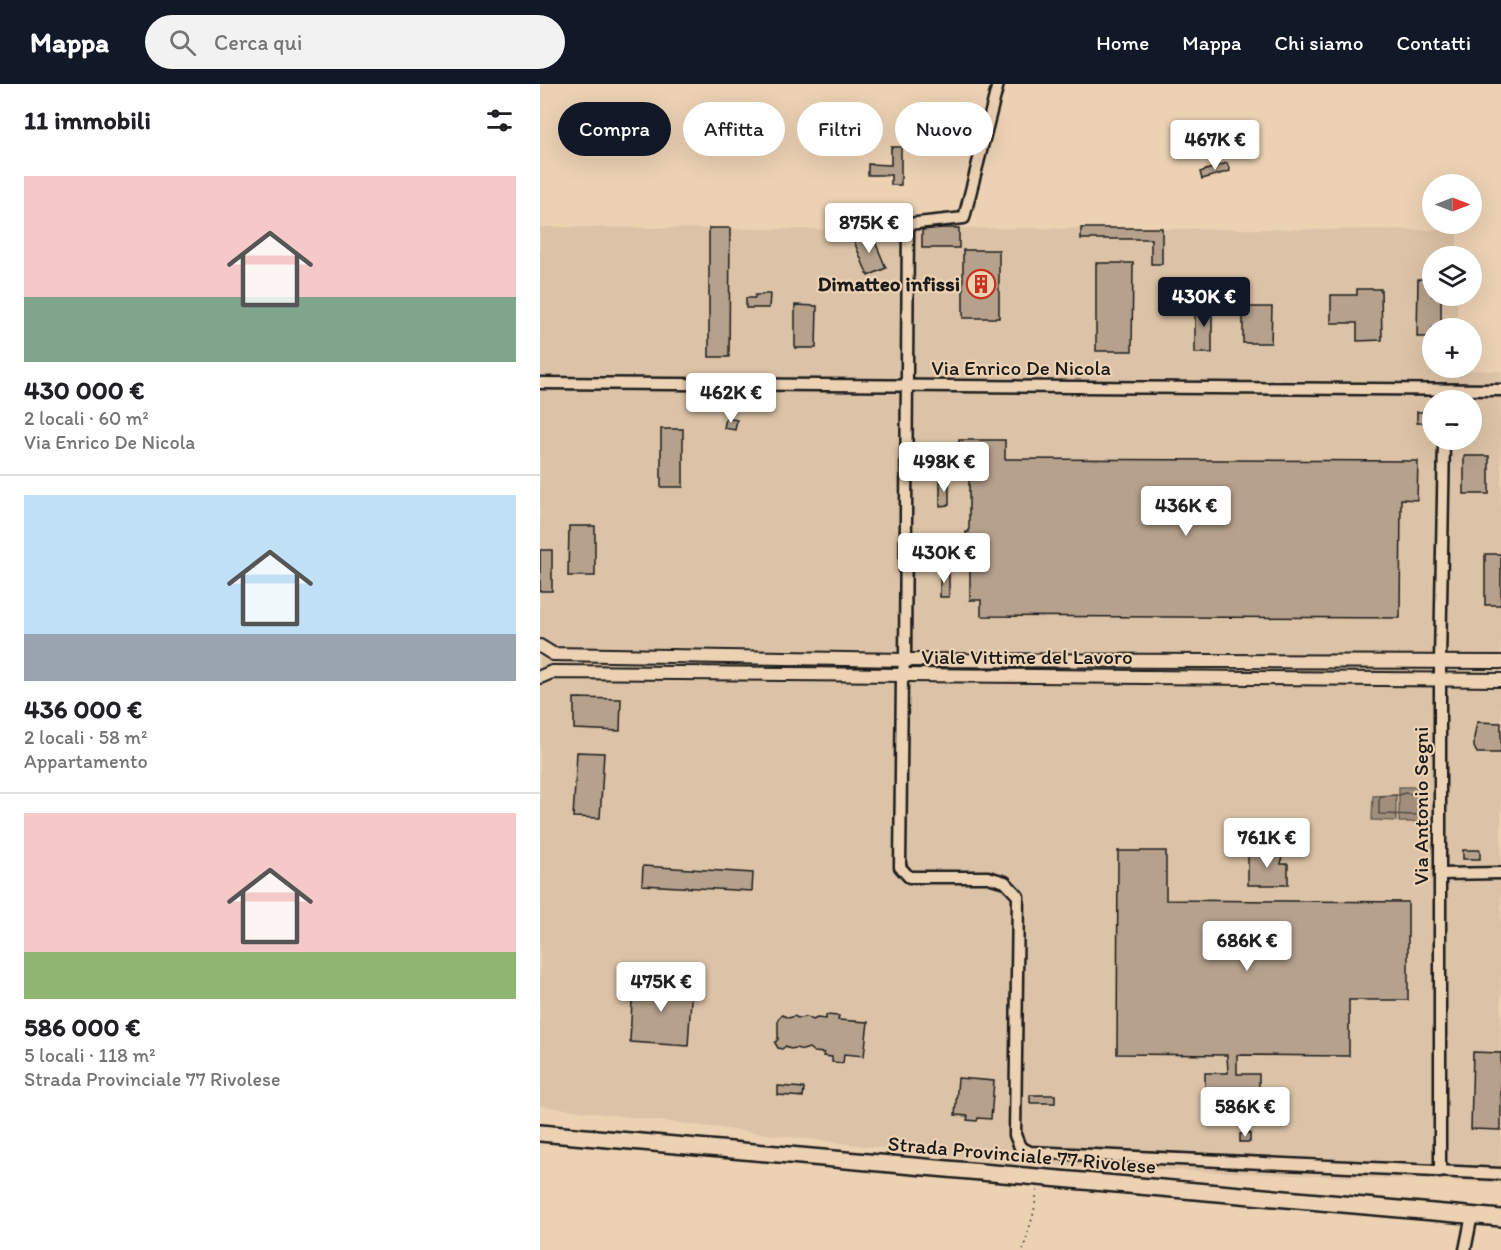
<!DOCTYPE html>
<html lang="it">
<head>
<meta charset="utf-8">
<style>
	body { margin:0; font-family:Itim,sans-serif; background:#f2f2f2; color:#202124; height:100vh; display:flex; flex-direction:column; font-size:22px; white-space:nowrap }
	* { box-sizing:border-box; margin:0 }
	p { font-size:20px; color:#757577 }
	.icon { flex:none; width:33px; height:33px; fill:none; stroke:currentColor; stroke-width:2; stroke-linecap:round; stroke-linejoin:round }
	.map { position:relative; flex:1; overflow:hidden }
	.panel { display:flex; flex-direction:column; background:#fff; width:540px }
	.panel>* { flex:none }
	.hud { position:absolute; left:18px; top:18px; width:570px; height:54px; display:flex; gap:12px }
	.needle { width:39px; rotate:90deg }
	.fabs { position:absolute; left:882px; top:90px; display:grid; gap:12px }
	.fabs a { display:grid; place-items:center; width:60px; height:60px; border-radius:50%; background:#fff; box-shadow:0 6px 24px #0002; font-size:30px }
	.price { position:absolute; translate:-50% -51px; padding:0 14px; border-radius:6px; background:#fff; color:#222; font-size:20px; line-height:39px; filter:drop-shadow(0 2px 3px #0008) }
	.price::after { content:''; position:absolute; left:50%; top:36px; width:18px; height:14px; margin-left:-9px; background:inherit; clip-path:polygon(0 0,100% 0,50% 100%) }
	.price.selected { background:#111827; color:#fff }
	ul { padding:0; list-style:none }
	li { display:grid; align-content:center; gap:12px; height:318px; padding:0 24px }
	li+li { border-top:2px solid #e0e0e0 }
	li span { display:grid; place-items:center; height:186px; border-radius:0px; color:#555 }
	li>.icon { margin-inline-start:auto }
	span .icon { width:108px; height:108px; fill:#fffc; stroke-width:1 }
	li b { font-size:26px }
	h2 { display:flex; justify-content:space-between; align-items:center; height:72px; padding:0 24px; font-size:26px }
	.pill { padding:0 21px; border-radius:27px; background:#fff; box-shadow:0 6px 24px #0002; font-size:21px; line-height:54px }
	.pill.selected { background:#111827; color:#fff }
	header { display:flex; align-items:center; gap:36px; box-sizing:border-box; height:84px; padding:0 30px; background:#111827; color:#fff }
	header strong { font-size:28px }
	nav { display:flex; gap:33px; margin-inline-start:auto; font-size:21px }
	.search { width:420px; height:54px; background:#f2f2f2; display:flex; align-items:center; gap:15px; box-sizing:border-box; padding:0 21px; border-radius:33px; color:#757577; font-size:22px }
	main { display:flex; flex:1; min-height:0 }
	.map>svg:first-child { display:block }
	.built { fill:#dcc3a7; fill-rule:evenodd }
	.water { fill:#a08f7c; stroke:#6b6156; stroke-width:1.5 }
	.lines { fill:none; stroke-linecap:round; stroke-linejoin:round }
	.shore { stroke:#514a42; stroke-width:1.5 }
	.building { fill:#b5a18c; stroke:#1c1c1c; stroke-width:1.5 }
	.minor-casing { stroke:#1c1c1c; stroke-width:15 }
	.tertiary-casing { stroke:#1c1c1c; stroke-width:16 }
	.secondary-casing { stroke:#1c1c1c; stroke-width:20 }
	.path { stroke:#1c1c1c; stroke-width:1.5; stroke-dasharray:1.5 4.5; stroke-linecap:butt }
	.minor { stroke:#ecd1b3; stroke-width:10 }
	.tertiary { stroke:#ecd1b3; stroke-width:12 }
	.secondary { stroke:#ecd1b3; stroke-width:15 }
	.labels { text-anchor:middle; stroke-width:4.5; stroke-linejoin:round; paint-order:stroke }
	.poi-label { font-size:21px; font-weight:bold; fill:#1c1c1c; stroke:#ecd1b3; text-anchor:end }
	.street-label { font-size:21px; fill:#1c1c1c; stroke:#ecd1b3 }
</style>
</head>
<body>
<header>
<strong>Mappa</strong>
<div class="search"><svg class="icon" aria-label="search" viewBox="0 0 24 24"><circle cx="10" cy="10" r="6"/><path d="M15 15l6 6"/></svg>Cerca qui</div>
<nav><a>Home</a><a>Mappa</a><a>Chi siamo</a><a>Contatti</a></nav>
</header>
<main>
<section class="panel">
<h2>11 immobili<svg class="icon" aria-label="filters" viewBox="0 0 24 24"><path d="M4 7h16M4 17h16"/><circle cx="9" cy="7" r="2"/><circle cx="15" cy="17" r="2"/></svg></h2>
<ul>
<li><span style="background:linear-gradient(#f6c9c9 65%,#7fa58c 0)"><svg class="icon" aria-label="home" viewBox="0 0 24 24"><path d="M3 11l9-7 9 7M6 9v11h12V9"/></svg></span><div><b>430 000 €</b><p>2 locali · 60 m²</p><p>Via Enrico De Nicola</p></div></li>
<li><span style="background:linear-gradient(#bfe0f5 75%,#9aa5b1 0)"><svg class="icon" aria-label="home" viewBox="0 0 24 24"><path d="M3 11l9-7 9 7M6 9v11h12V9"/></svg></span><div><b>436 000 €</b><p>2 locali · 58 m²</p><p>Appartamento</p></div></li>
<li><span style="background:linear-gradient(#f6c9c9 75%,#8fb573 0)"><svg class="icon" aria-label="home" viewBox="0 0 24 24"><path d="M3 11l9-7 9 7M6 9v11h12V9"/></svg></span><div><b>586 000 €</b><p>5 locali · 118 m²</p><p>Strada Provinciale 77 Rivolese</p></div></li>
</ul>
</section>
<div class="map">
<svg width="961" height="1166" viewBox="0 0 961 1166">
	<rect width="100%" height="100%" fill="#ecd1b3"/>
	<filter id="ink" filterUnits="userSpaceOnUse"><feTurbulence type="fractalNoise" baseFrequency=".0167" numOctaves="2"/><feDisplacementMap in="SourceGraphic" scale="12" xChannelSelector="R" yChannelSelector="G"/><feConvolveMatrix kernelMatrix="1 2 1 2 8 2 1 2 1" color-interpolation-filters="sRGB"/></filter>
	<g filter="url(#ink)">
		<path class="built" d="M0 143 346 146 382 144 917 146V172H892V212H917V244H892V284H917V286L961 287V1099L472 1080 0 1022ZM892 316H932V356H892Z"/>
		<g class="water">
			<path d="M859 703H885L886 738H859Z"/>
			<path d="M856 711V737L832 736 833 712Z"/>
		</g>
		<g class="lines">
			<path class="shore" d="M865 709 879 711V731L839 730V716L841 712 859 711Z"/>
		</g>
		<g class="building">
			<path d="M351 63H361V101H351V91H328V80L351 81Z"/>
			<path d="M687 79 690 87 662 95 660 88Z"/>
			<path d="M169 144H190L189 273H169Z"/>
			<path d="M402 144H419V164H382V146Z"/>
			<path d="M541 144H622V180H611V155H541Z"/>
			<path d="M331 148 346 184 328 192 313 155Z"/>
			<rect x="423" y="166" width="36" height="68"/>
			<path d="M556 179H593L592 267H556Z"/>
			<path d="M878 195H892V212H901V244H892V253H877Z"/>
			<path d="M817 205H841L842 256 817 257V239H791V211H817Z"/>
			<path d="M222 210H230L229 224H206V214H215V211H222Z"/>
			<rect x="655" y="220" width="17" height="49"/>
			<path d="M255 221 277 222 276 264H255Z"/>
			<path d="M703 223H732L731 259H703Z"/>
			<rect x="877" y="328" width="10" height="11"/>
			<path d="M186 334 197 336 195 346 184 344Z"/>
			<rect x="121" y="345" width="22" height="58"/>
			<path d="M419 356H465V375L878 377 877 416 861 415 860 534 441 532V516H430V462H426V448H429V394H441V364L419 363Z"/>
			<rect x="924" y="372" width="25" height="38"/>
			<path d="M400 396H409V421L400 422Z"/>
			<path d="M29 442H55V492H28Z"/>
			<rect x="0" y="466" width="12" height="41"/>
			<rect x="945" y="470" width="16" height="51"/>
			<rect x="400" y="488" width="9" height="25"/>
			<path d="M34 614 81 615 80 647 34 645Z"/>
			<path d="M937 638 961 639V669H937L934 663V654Z"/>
			<path d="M37 668 64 669 60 734 33 733Z"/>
			<rect x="923" y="766" width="17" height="9"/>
			<path d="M578 767H626V816L868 818V916H809V972L697 971V990H719V1011H698V1015H687V1011H665V989H688L687 971 577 970Z"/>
			<path d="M708 768 742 769 741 780H748V801H708Z"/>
			<path d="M103 782 213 789 212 807 102 801Z"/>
			<path d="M93 896 152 900 148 962 90 958Z"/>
			<path d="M242 931 249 934 254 932 258 934 267 933 273 936 277 934 286 935V931L299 932 298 936 328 938 324 972 304 970 303 979 292 978V973L283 972 284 969 274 968 269 964 263 966 256 964 250 965 246 962 242 965 238 964 235 959 238 955V935Z"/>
			<path d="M933 968 961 969V1046L931 1045Z"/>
			<path d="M418 994 454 997 451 1035 438 1034 437 1037 427 1036 428 1032 415 1031Z"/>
			<path d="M238 1002 264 1004 263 1013 238 1011Z"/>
			<rect x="490" y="1011" width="25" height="8"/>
			<path d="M710 1049V1058H700V1050Z"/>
		</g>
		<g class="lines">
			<g class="minor-casing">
				<g id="minor">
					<path d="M458 0 424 134 368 140 365 576 362 592 360 783 369 793H448L465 798 478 812 475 1051 480 1063 490 1068 961 1090"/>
					<path d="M0 299 961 306"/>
					<path d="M900 790 961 789"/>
					<path d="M900 1088V578L904 356"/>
					<path d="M925 1166 932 1131"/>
				</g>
			</g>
			<g class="tertiary-casing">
				<g id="tertiary">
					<path d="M0 562 13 570 365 576 961 578"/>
					<path d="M0 593 12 588 961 596"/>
				</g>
			</g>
			<g class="secondary-casing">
				<path id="secondary" d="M0 1049 961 1134"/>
			</g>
			<path class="path" d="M483 1166 494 1128 497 1106"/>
			<use href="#minor" class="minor"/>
			<use href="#tertiary" class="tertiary"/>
			<use href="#secondary" class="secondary"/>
		</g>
	</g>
	<defs>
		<g id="building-ring" transform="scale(1.5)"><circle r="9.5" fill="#ecd1b3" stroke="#c8321e" stroke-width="1.5"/><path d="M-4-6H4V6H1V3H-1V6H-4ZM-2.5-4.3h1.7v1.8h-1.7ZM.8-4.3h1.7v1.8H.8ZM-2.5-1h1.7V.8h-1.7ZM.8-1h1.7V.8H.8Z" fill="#c8321e"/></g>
	</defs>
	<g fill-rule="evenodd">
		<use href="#building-ring" x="441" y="200"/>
	</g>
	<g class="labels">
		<g class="poi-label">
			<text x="420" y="207">Dimatteo infissi</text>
		</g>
		<g class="street-label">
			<text x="481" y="291">Via Enrico De Nicola</text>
			<text x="487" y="580">Viale Vittime del Lavoro</text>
			<text transform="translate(881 722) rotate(-90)" y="7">Via Antonio Segni</text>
			<text transform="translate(482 1071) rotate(5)" y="7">Strada Provinciale 77 Rivolese</text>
		</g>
	</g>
</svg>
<div class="fabs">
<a><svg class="needle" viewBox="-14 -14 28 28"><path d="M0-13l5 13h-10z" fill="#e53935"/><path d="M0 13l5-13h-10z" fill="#757577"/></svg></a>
<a><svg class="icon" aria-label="layers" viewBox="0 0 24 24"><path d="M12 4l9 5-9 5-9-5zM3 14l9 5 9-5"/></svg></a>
<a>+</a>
<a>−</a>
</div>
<b class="price" style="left:675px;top:87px">467K €</b>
<b class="price" style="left:329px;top:170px">875K €</b>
<b class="price selected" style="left:664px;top:244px">430K €</b>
<b class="price" style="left:191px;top:340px">462K €</b>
<b class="price" style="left:404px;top:409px">498K €</b>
<b class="price" style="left:646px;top:453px">436K €</b>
<b class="price" style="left:404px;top:500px">430K €</b>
<b class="price" style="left:727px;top:785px">761K €</b>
<b class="price" style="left:707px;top:888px">686K €</b>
<b class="price" style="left:121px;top:929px">475K €</b>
<b class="price" style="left:705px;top:1054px">586K €</b>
<div class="hud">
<a class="pill selected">Compra</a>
<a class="pill">Affitta</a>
<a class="pill">Filtri</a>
<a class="pill">Nuovo</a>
</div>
</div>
</main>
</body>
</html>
